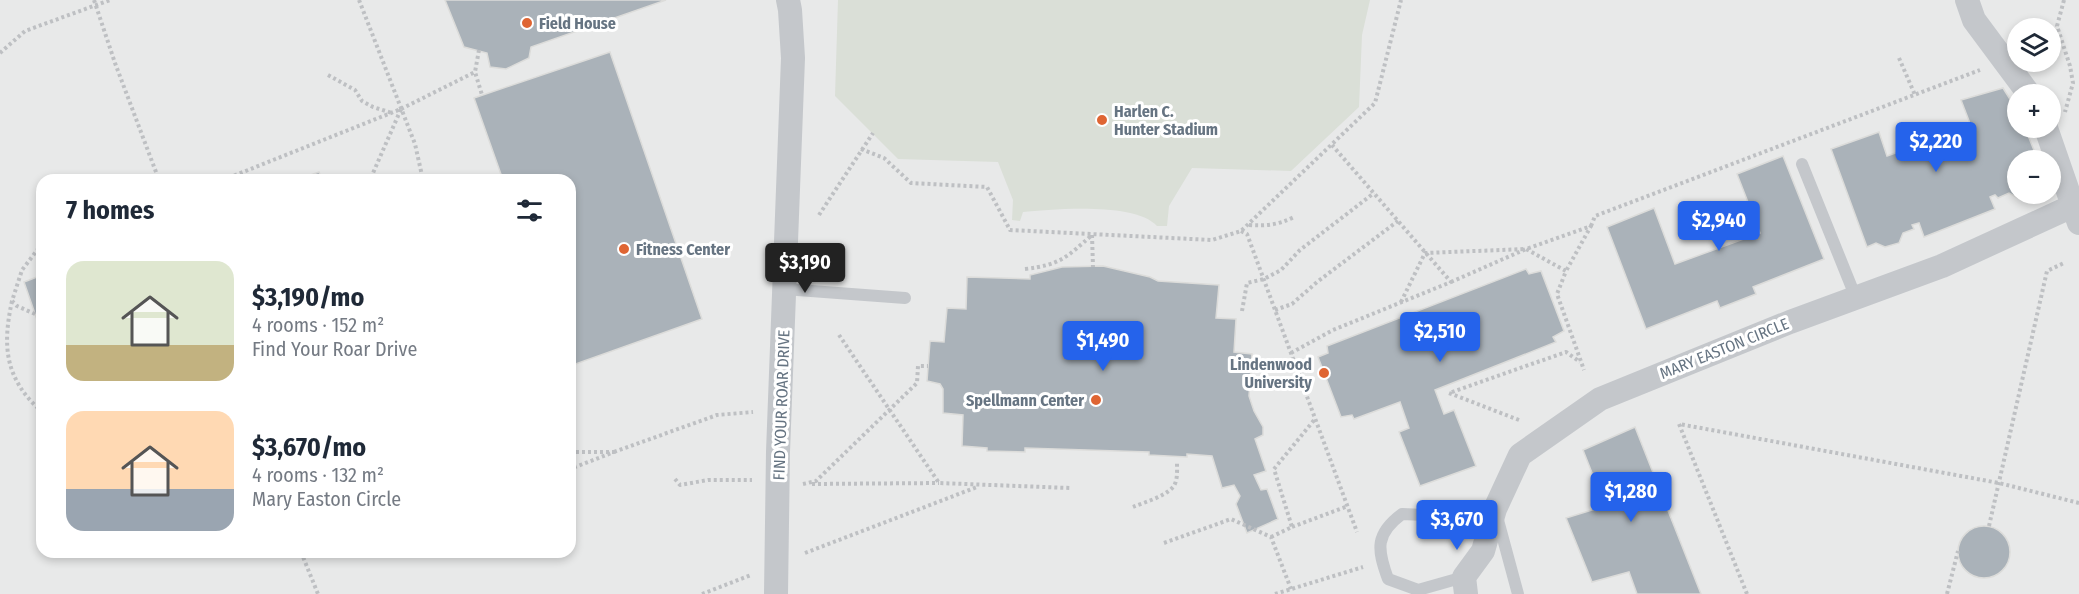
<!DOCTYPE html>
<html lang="en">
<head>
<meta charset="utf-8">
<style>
	body { margin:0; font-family:"Fira Sans Condensed",sans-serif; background:#f6f6f7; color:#1f2937; height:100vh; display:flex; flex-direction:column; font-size:22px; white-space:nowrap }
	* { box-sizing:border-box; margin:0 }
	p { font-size:20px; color:#747a83 }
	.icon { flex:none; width:33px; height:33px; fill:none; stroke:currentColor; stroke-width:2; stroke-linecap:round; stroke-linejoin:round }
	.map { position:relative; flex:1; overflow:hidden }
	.details { position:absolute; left:36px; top:174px; width:540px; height:384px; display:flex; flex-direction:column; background:#fff; border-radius:18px; box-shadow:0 3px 9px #0003 }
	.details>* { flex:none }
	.tools { position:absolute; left:2007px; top:18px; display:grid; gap:12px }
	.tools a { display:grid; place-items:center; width:54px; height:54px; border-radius:50%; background:#fff; box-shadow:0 3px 9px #0003; font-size:30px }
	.price { position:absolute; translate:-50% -51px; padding:0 14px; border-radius:6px; background:#2563eb; color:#fff; font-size:20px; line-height:39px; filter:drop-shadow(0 2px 3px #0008) }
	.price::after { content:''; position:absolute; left:50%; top:36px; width:18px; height:14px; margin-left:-9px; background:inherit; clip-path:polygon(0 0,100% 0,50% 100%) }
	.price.active { background:#222; color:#fff }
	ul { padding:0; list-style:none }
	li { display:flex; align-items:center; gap:18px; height:150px; padding:0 30px }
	li span { display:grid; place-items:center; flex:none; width:168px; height:120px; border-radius:18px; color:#555 }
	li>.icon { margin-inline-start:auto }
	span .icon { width:72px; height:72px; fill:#fffc; stroke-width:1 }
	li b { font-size:26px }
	h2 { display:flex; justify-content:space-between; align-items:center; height:72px; padding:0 30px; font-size:26px }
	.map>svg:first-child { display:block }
	.built { fill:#e8e9e9; fill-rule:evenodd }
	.green { fill:#dadfd7 }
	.building { fill:#aab2b9; stroke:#dcdcda; stroke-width:1.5 }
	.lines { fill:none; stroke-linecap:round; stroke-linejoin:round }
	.path { stroke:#bec0c3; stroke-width:4; stroke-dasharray:3 3; stroke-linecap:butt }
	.service { stroke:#c4c7cb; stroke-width:12 }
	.minor { stroke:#c4c7cb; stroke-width:24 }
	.poi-dot { fill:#df6533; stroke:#fff; stroke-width:2 }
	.labels { text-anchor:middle; stroke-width:6; stroke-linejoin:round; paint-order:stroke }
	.poi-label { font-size:16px; font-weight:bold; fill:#667482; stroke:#fff; text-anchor:start }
	.street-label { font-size:16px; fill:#667482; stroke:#fff }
</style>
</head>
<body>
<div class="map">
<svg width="2079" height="594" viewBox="0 0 2079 594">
	<rect width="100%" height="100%" fill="#fafaf8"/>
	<path class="built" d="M0 0H2079V594H0ZM2018 28H2050V62H2018ZM2018 94H2050V128H2018ZM2018 160H2050V194H2018ZM42 180H570V552H42Z"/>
	<path class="green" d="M838 0H1370L1362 35 1359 107 1291 171 1192 168 1169 206 1167 226H1157C1136 202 1053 209 1023 212L1020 221 1012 220 1013 200 998 162 898 159 835 96Z"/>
	<g class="building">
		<path d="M445 0H666L531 47 529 58 506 69 490 67 487 53 464 47Z"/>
		<path d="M610 52 702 319 570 366V180H503L474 98Z"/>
		<path d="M2003 88 2018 112V128H2025L2038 160H2018V194H2031L2018 198 2009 193 1998 198 1995 195 1990 197 1995 209 1924 237 1919 223 1912 225 1914 229 1903 233 1899 243 1885 247 1876 243 1867 247 1831 149 1879 132 1887 156 1971 126 1961 100Z"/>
		<path d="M1783 156 1824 259 1753 287 1756 294 1720 308 1717 301 1646 329 1607 227 1654 208 1675 264 1760 233 1737 174Z"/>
		<path d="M319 172 322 180H297Z"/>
		<path d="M1103 266 1150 277 1158 281 1219 285 1216 318 1236 319 1234 352 1252 354 1249 396 1254 411 1263 427V435L1255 439 1266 471 1254 475 1261 490 1267 489 1278 519 1247 533 1236 504 1240 496 1234 485 1222 488 1212 456 1187 454V457L1149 455V452L1025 448V452L987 451V448L962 446 963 415 943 413V389L940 384 927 381 930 341 944 342 947 308 966 309 967 277 1030 279V275L1062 267Z"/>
		<path d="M1526 269 1529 274 1541 271 1564 331 1553 337 1556 342 1435 390 1444 414 1454 410 1476 466 1420 486 1399 432 1409 428 1400 402 1354 419 1352 415 1341 417 1318 357 1328 353 1327 346Z"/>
		<path d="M42 275V334L24 282Z"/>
		<path d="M1635 427 1701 594H1637L1629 572 1592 582 1566 518 1605 506 1583 450Z"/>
		<circle cx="1984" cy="552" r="26"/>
	</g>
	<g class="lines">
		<g class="path">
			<path d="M94 0 115 63 159 180"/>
			<path d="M359 0 415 144 423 180"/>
			<path d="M2064 0 2057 26 2070 66 2073 83 2065 112"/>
			<path d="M479 50 475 72 482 95"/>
			<path d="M0 53 25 31 110 0"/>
			<path d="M1899 58 1915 95"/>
			<path d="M328 75 355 90 362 101 373 107 392 113"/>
			<path d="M401 109 475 72"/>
			<path d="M861 149 884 158 911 183 987 187 1010 230 1212 240 1241 231 1375 103 1401 0"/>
			<path d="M223 180 401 109 370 180"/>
			<path d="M819 215 873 133"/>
			<path d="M1249 225C1266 226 1278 225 1294 217"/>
			<path d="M1591 226 1595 216 1980 70"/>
			<path d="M1241 231 1247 234 1357 532"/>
			<path d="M1092 235 1093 267"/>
			<path d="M1025 269C1060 265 1067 257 1092 235"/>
			<path d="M1451 282 1526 249 1591 226 1566 271"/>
			<path d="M12 301C2 347 5 379 42 412"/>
			<path d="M1401 302 1425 253 1526 249 1566 271 1557 294 1584 370"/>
			<path d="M1275 310 1292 304 1317 282 1398 221"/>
			<path d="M1242 311 1247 283 1264 279 1281 270 1300 250 1374 193"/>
			<path d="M35 314 17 306 12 301 22 270 38 249 42 247"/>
			<path d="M839 335 939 483 1070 488"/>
			<path d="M1291 353 1333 330 1451 282 1332 145"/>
			<path d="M1519 420 1449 393 1566 352 1580 362"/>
			<path d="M570 452H614L570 469"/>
			<path d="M614 452 717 415 753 412"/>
			<path d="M675 479 680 485 708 480H752"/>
			<path d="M803 484 816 481 917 383 918 366H928"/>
			<path d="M812 484 939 483"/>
			<path d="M1133 507C1145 502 1164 497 1173 487 1178 481 1177 470 1177 463"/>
			<path d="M1989 526 2047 271 2064 263"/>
			<path d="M1292 527 1348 506"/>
			<path d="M1271 537 1292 527 1274 469 1315 419"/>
			<path d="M1164 543 1231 519 1271 537 1291 589"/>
			<path d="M301 552 318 594"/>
			<path d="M805 553 977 487"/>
			<path d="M702 594 751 575"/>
			<path d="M1275 594 1363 567"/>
			<path d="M1747 594 1679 424 1999 483 2079 503"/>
			<path d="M1947 594 1958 551"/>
		</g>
		<g class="service">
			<path d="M1802 164 1856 298"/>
			<path d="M784 289 905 298"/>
			<path d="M1464 577 1418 590 1388 579C1377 549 1375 534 1402 514L1448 516 1495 509 1518 594"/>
		</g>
		<g class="minor">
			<path d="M1967 0 1974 20 2029 94"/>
			<path d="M2046 128 2079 223"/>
			<path d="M776 594 778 452 793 58 790 10 788 0"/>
			<path d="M1466 594 1464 577 1483 551 1495 509 1520 455 1600 399 1790 322 1942 266 2079 203"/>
		</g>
	</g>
	<g class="poi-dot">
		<circle cx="527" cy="23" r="6"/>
		<circle cx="1102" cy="120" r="6"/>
		<circle cx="624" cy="249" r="6"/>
		<circle cx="1324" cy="373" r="6"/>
		<circle cx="1096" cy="400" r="6"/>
	</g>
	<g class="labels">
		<g class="poi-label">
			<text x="539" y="29">Field House</text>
			<text x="1114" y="117">Harlen C.<tspan x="1114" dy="18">Hunter Stadium</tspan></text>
			<text x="636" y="255">Fitness Center</text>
			<text x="1312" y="370" text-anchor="end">Lindenwood<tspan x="1312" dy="18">University</tspan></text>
			<text x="1084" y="406" text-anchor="end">Spellmann Center</text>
		</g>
		<g class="street-label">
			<text transform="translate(1724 348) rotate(-22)" y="6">MARY EASTON CIRCLE</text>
			<text transform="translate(781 405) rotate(-88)" y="6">FIND YOUR ROAR DRIVE</text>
		</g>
	</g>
</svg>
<div class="tools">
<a><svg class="icon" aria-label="layers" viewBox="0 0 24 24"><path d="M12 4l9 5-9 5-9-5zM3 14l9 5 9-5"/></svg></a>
<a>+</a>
<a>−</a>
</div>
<b class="price" style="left:1936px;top:173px">$2,220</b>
<b class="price" style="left:1719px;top:252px">$2,940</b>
<b class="price active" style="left:805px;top:294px">$3,190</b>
<b class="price" style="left:1440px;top:363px">$2,510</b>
<b class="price" style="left:1103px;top:372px">$1,490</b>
<b class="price" style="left:1631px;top:523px">$1,280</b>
<b class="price" style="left:1457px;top:551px">$3,670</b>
<section class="details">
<h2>7 homes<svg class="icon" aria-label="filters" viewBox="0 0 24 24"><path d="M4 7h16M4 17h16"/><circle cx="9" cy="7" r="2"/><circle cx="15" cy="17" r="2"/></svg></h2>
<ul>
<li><span style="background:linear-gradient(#dfe7d0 70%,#c2b280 0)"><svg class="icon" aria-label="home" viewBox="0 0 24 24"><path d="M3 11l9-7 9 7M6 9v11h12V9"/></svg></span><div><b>$3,190/mo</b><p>4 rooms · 152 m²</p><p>Find Your Roar Drive</p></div></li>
<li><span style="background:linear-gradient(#ffd9b3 65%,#9aa5b1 0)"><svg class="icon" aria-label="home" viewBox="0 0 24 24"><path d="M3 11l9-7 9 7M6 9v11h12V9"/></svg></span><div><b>$3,670/mo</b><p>4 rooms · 132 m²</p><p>Mary Easton Circle</p></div></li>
</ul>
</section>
</div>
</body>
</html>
